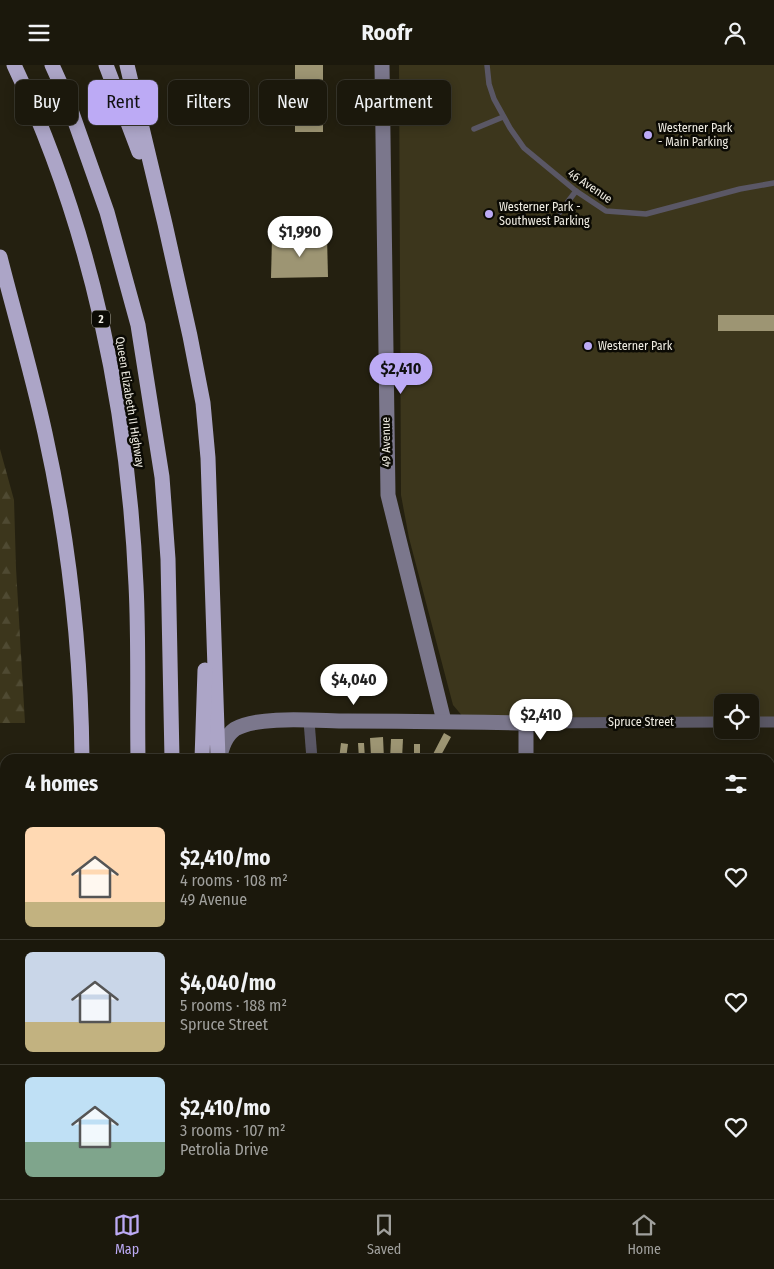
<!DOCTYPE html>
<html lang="en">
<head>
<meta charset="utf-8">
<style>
	body { margin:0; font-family:"Fira Sans Condensed",sans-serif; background:#28251a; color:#f1f3f6; height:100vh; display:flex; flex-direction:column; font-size:19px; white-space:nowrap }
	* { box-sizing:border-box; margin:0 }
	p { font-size:16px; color:#a0a09d }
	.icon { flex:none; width:28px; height:28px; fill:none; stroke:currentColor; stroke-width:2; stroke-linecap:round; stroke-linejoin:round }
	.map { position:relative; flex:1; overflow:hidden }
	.details { position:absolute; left:0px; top:689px; width:775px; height:446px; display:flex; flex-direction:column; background:#1b180c; border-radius:15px 15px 0 0; box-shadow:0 2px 12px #0003,0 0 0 1px #39372d }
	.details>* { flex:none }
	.guide { position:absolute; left:15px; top:15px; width:500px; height:45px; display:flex; gap:10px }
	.buttons { position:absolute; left:714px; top:629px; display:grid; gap:10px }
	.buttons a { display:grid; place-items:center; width:45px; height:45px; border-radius:8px; background:#1b180c; box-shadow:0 2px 12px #0003,0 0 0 1px #39372d; font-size:25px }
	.price { position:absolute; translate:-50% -42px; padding:0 11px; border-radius:18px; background:#fff; color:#222; font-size:16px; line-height:32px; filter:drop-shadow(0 1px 2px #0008) }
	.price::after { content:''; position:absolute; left:50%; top:30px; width:15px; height:11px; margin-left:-8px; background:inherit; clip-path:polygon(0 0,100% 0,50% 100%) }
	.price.on { background:#bcaaf5; color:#111 }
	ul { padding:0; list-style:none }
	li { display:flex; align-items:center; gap:15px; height:125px; padding:0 25px }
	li+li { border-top:1px solid #39372d }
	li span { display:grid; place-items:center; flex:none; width:140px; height:100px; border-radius:8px; color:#555 }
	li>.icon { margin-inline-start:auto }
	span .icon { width:60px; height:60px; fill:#fffc; stroke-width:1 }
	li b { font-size:21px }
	h2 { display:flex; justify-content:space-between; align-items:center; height:60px; padding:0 25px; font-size:21px }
	.chip { padding:0 18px; border-radius:8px; background:#1b180c; box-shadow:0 2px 12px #0003,0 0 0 1px #39372d; font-size:18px; line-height:45px }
	.chip.on { background:#bcaaf5; color:#111 }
	header { display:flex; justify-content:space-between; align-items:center; height:65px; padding:0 25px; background:#1b180c; font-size:22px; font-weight:700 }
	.tab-bar { display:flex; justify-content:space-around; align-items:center; height:70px; border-top:1px solid #39372d; background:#1b180c; font-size:14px; color:#a0a09d }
	.tab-bar a { display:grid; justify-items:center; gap:2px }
	.tab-bar .on { color:#bcaaf5 }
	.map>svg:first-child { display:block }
	.forest { fill:url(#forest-firs) }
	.park { fill:#3c361c }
	.building { fill:#9d9573 }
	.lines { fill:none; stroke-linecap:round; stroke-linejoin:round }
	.lane { stroke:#5a5765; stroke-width:5.5 }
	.street { stroke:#5a5765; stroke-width:11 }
	.secondary { stroke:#7b778c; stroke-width:15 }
	.highway { stroke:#aca5c7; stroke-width:15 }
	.poi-dot { fill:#bcaaf5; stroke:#0b0a04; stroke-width:2 }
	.labels { text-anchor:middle; stroke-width:5; stroke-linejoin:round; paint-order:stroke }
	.shield { fill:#0b0a04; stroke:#aba9a0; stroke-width:1 }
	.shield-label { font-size:11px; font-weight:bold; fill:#f0ede3 }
	.poi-label { font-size:12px; fill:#f0ede3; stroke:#0b0a04; text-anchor:start }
	.street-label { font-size:12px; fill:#f0ede3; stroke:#0b0a04 }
</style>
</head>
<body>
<header><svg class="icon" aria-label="menu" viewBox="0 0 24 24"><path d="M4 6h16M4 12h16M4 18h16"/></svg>Roofr<svg class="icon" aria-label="person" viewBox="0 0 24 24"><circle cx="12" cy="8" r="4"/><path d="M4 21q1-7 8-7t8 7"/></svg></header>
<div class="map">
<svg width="774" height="1134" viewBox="0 0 774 1134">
	<defs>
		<pattern id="forest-firs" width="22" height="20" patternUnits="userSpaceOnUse" patternTransform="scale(1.25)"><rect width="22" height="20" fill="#3c361c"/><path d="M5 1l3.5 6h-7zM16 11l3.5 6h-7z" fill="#4f4a32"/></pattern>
	</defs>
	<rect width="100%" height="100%" fill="#242010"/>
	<path class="forest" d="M0 384 14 435 16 503 25 658H0Z"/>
	<path class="park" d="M399 0H774V652H750V638H722V652L464 653 453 640 409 473 401 430Z"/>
	<g class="building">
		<rect x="295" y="0" width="28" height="67"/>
		<path d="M327 172 328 212 271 213 272 173Z"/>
		<rect x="718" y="250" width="56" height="16"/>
		<path d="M444 668 451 672 439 694H432L431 693Z"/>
		<path d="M383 672 384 694H378L377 691H371L370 673Z"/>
		<path d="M391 674H403L402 694H390Z"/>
		<path d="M341 678 348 679 346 694H339Z"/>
		<path d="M358 678H364L365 694H359Z"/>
		<rect x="414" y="679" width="6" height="15"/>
		<rect x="770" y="976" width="4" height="14"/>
		<rect x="564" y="1130" width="26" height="4"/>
		<rect x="634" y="1130" width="20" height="4"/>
		<rect x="674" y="1130" width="19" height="4"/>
	</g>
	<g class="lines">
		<g class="lane">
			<path d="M487 0 489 19 494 34 510 63 524 83 576 126 606 146 646 149 740 124 774 118"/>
			<path d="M474 64 503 52"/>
			<path d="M560 147 576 126"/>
		</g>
		<g class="street">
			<path d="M309 656 312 694"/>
			<path d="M750 657H774"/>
			<path d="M526 658 722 657"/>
			<path d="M770 1026H774"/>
		</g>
		<g class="secondary">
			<path d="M382 0 388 430 444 656"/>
			<path d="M219 694C222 683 225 671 235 664 259 650 319 656 347 656 407 656 467 657 526 658V694"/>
			<path d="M222 1130V1134"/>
			<path d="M523 1134V1130"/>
		</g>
		<g class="highway">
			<path d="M14 0C91 162 128 342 136 520 139 578 137 636 138 694"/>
			<path d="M52 0 66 31 107 147 138 260 162 412 168 494 172 694"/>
			<path d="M106 0 139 87"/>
			<path d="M127 0 165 159 190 271 203 338 208 393 218 694"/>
			<path d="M0 192C15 251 32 309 45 368 69 476 81 583 82 694"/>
			<path d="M202 694 205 605"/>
			<path d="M98 1130V1134"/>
			<path d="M140 1130V1134"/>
			<path d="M174 1130V1134"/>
			<path d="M191 1134 192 1130"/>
		</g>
	</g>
	<g class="poi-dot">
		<circle cx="648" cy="70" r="5"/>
		<circle cx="489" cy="149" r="5"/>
		<circle cx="588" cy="281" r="5"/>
	</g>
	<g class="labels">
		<rect class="shield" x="92" y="245.5" width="18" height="17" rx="4"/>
		<g class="shield-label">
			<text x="101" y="258">2</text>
		</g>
		<g class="poi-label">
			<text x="658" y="67">Westerner Park<tspan x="658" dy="14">- Main Parking</tspan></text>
			<text x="499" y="146">Westerner Park -<tspan x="499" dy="14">Southwest Parking</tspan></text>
			<text x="598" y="285">Westerner Park</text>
		</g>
		<g class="street-label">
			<text transform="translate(590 121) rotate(34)" y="4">46 Avenue</text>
			<text transform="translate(130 337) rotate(81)" y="4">Queen Elizabeth II Highway</text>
			<text transform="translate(386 377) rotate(-91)" y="4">49 Avenue</text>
			<text x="641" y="661">Spruce Street</text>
		</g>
	</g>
</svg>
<div class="buttons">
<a><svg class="icon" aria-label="locate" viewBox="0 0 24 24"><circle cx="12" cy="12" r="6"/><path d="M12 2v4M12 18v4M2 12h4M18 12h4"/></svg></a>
</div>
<b class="price" style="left:300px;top:193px">$1,990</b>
<b class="price on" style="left:401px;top:330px">$2,410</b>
<b class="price" style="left:354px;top:641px">$4,040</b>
<b class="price" style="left:541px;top:676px">$2,410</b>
<div class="guide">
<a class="chip">Buy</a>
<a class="chip on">Rent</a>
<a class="chip">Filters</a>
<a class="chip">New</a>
<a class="chip">Apartment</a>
</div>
<section class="details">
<h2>4 homes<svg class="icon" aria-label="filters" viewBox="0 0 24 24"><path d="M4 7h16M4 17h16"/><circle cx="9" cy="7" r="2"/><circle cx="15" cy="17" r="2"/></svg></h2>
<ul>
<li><span style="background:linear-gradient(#ffd9b3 75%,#c2b280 0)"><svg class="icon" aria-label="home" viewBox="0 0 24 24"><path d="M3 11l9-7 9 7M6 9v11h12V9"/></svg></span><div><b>$2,410/mo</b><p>4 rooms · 108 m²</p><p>49 Avenue</p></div><svg class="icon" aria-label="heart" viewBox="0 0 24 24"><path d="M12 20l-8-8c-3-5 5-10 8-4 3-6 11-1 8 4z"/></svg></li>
<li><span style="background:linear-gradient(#c9d6e8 70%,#c2b280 0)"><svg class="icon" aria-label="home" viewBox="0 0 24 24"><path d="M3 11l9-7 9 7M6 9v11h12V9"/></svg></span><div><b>$4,040/mo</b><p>5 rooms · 188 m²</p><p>Spruce Street</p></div><svg class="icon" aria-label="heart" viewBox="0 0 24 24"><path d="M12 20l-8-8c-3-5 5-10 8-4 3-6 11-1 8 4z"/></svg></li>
<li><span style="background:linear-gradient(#bfe0f5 65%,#7fa58c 0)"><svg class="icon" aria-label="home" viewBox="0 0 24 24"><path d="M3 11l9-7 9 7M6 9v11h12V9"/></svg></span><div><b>$2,410/mo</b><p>3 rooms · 107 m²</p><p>Petrolia Drive</p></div><svg class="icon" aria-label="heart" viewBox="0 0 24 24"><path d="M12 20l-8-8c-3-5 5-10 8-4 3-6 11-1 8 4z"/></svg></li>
</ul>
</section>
</div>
<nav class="tab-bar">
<a class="on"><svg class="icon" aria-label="map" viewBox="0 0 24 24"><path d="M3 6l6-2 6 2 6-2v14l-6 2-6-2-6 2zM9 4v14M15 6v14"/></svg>Map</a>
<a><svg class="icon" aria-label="saved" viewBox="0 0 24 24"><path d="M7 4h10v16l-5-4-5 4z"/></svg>Saved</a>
<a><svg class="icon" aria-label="home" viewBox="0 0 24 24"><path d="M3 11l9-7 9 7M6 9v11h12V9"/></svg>Home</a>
</nav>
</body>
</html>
